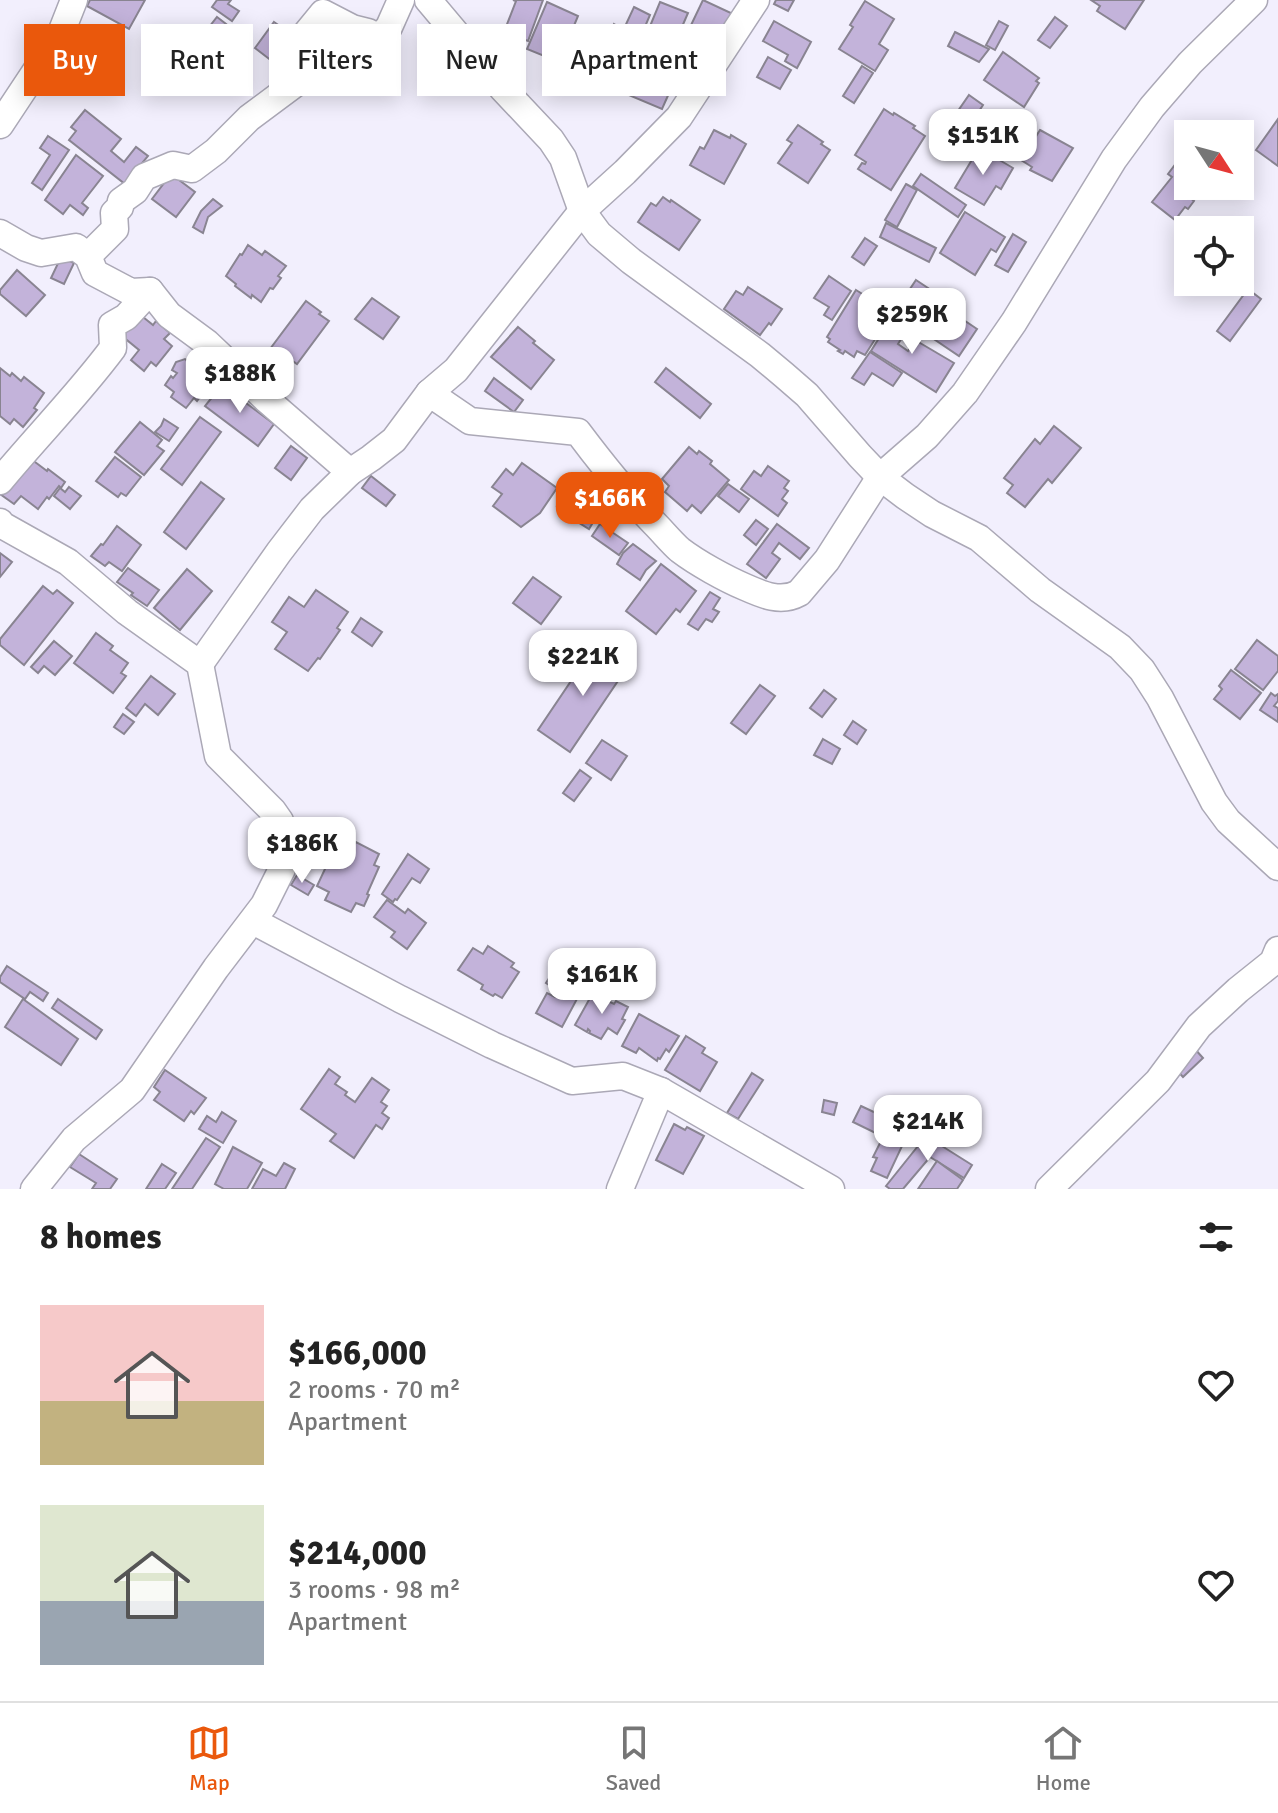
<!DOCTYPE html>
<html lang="en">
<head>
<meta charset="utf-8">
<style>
	body { margin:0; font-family:Signika,sans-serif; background:#f6f6f6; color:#222; height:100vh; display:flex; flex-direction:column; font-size:30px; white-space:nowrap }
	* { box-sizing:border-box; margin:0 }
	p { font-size:26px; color:#767676 }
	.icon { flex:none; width:44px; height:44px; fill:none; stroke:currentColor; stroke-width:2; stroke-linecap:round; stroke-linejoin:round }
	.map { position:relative; height:1189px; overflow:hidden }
	.panel { display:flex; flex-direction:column; background:#fff; flex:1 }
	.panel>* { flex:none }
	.banner { position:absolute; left:24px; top:24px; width:800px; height:72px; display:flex; gap:16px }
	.needle { width:52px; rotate:126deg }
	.buttons { position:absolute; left:1174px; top:120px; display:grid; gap:16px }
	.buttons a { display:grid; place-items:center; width:80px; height:80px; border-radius:0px; background:#fff; box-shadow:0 4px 20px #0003; font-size:40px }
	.price { position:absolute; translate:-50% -68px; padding:0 18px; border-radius:16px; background:#fff; color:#222; font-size:26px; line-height:52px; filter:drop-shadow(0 2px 4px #0008) }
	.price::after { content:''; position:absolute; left:50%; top:48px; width:24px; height:18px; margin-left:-12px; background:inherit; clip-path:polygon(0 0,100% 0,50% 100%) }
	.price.selected { background:#ea580c; color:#fff }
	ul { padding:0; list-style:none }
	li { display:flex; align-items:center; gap:24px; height:200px; padding:0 40px }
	li span { display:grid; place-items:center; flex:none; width:224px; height:160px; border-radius:0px; color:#555 }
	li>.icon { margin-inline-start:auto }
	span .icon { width:96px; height:96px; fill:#fffc; stroke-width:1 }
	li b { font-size:34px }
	h2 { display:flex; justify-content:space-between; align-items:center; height:96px; padding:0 40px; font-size:34px }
	.pill { padding:0 28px; border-radius:0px; background:#fff; box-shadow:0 4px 20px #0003; font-size:28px; line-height:72px }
	.pill.selected { background:#ea580c; color:#fff }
	.menu { display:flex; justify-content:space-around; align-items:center; height:112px; border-top:2px solid #e0e0e0; background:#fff; font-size:22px; color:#767676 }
	.menu a { display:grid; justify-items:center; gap:4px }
	.menu .selected { color:#ea580c }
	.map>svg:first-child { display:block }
	.building { fill:#c3b3da; stroke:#898491; stroke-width:2 }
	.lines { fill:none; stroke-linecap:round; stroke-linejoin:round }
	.minor-casing { stroke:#aba8b6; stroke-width:29 }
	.minor { stroke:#fff; stroke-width:26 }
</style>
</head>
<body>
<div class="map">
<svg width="1278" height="1189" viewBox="0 0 1278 1189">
	<rect width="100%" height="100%" fill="#f2effd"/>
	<g class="building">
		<path d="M90 0H145L129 29 87 6Z"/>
		<path d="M217 0H231L228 4 239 11 232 21 212 7Z"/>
		<path d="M513 0H543L528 41 504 32 516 1Z"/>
		<path d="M703 0 733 14 711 61 681 46Z"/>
		<path d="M776 0H794L788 11 774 4Z"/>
		<path d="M1091 0H1144L1125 29 1097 11 1100 6Z"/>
		<path d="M865 1 894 19 879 44 888 50 875 71 839 49 853 27 850 25Z"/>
		<path d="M547 2 578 16 559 62 527 49Z"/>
		<path d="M660 2 688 13 675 43 648 31Z"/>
		<path d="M634 7 650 15 638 43 621 35Z"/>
		<path d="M217 17 239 34 212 70 199 60 215 38 206 31Z"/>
		<path d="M1055 17 1067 26 1050 48 1038 40Z"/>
		<path d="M434 20 464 47 452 59 423 33Z"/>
		<path d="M774 21 811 42 797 68 785 61 788 55 763 41Z"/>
		<path d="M999 21 1008 26 995 50 986 45Z"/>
		<path d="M274 22 287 31 275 47 294 61V78L255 48Z"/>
		<path d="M614 24 623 29 619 38 610 33Z"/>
		<path d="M338 30 374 50 360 74 325 54Z"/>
		<path d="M955 32 989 49 979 62 948 46Z"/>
		<path d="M647 41 679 55 664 89 670 91 662 109 624 93Z"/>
		<path d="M1003 52 1039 78 1036 81 1039 83 1024 107 984 80Z"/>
		<path d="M768 57 791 70 780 89 757 77Z"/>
		<path d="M862 66 873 73 854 103 843 96Z"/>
		<path d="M969 95 983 105 966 131 951 121Z"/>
		<path d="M884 109 893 115 894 113 915 126 913 128 925 136 891 190 858 169 862 163 865 164 866 162 855 155Z"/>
		<path d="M85 110 121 139 111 151 124 162 136 147 148 156 125 184 69 140 76 131 71 127Z"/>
		<path d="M991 115 1012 127 998 153 976 142Z"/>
		<path d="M1278 119V166L1256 150Z"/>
		<path d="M798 125 823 142 821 144 830 150 808 183 778 163 792 143 787 140Z"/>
		<path d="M714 130 730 138 731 135 746 144 724 184 690 165 700 147 704 149Z"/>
		<path d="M1040 130 1073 148 1052 181 1030 170 1032 167 1021 160Z"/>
		<path d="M48 136 69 150 42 190 32 183 50 155 40 148Z"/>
		<path d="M979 148 1013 168 1001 189 996 186 984 205 955 188Z"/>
		<path d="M76 155 103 176 82 203 88 208 83 215 70 205 63 214 45 200Z"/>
		<path d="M1180 158 1188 165V186H1196L1188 196 1194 201 1188 209 1185 207 1175 220 1152 202 1172 177 1168 174Z"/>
		<path d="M171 174 195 192 176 217 152 199Z"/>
		<path d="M921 174 966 205 958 217 913 186Z"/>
		<path d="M906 184 917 190 897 227 885 220Z"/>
		<path d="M663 197 670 202 671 200 700 220 679 250 638 222 651 203 656 206Z"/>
		<path d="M213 199 222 206 208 217 203 233 193 227 201 211Z"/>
		<path d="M965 212 1005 237 996 252 991 249 975 275 940 253Z"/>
		<path d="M886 223 936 248 929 262 880 237Z"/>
		<path d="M1013 234 1026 242 1008 272 995 265Z"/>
		<path d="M865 238 877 246 864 265 852 257Z"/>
		<path d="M248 245 262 255 265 251 286 266 278 276 281 278 273 289 270 288 261 302 252 295 251 298 235 286 236 284 226 276 240 254 242 255Z"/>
		<path d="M61 257 74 263 64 284 51 278Z"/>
		<path d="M17 270 45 295 26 316 0 294V290Z"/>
		<path d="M829 276 851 291 832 320 824 315 829 307 814 298Z"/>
		<path d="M916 280 943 298 920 331 894 313Z"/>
		<path d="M748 287 782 309 771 325 769 323 760 335 724 309 736 291 743 295Z"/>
		<path d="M1248 289 1261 299 1230 341 1217 331Z"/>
		<path d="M856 290 888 310 877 328 881 330 865 355 857 351 854 357 845 351 843 354 838 351 840 350 828 342 830 339 827 337Z"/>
		<path d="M372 298 399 317 383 339 355 319Z"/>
		<path d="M306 301 321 312 319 314 329 321 297 364 287 357 285 360 270 349Z"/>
		<path d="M940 304 977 329 959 356 922 331Z"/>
		<path d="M894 314 910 325 898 344 908 351 915 340 954 363 936 392 871 351Z"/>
		<path d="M143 317 153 325 156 321 170 333 164 339 172 346 156 366 151 362 144 371 131 360 139 350 122 336 136 318 140 321Z"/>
		<path d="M518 327 535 341 533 343 554 360 531 389 491 357Z"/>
		<path d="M870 352 902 373 893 386 872 373 864 385 852 378Z"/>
		<path d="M200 358 214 369 211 372 216 376 197 401 194 398 186 408 171 397 174 392 165 385 171 376 173 378 177 373 172 370 176 362 185 359 194 366Z"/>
		<path d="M0 368 10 376 12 373 21 381 24 377 44 393 34 408 37 410 23 427 14 419 10 424 0 416Z"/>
		<path d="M666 368 711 404 700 418 655 382Z"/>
		<path d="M494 378 523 400 514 412 485 391Z"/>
		<path d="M222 385 274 424 258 446 205 406Z"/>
		<path d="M200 417 221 432 182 485 161 469Z"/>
		<path d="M164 419 178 428 169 441 155 432 161 426Z"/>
		<path d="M140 422 162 440 157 446 164 451 144 475 115 452Z"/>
		<path d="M1054 426 1081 448 1052 483 1048 479 1025 507 1007 493 1013 485 1004 478 1035 439 1040 444Z"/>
		<path d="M291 446 307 458 291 480 275 468Z"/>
		<path d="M689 447 697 454 699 451 712 461 710 464 729 480 701 513 692 505 687 511 665 492 669 486 662 479Z"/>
		<path d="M115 457 141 477 126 496 121 493 118 497 96 481Z"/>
		<path d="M31 459 47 471 48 469 65 482 61 488 59 486 49 499 47 497 38 509 21 496 14 504 0 494V485Z"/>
		<path d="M522 463 557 488 540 513 521 527 493 506 502 494 492 487 506 469 513 475Z"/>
		<path d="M768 466 789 481 784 488 788 491 782 499 787 503 778 516 741 489 754 471 761 476Z"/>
		<path d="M371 476 395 495 386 506 362 488Z"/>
		<path d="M201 482 224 499 186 549 164 532Z"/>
		<path d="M728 484 749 499 739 512 718 496Z"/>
		<path d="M69 487 81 496 70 509 54 496 60 488 65 492Z"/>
		<path d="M567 494 595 513V519L589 529 560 511 561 509 557 506Z"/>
		<path d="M756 520 768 529 756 545 744 535Z"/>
		<path d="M600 524 628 543 619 555 592 536Z"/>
		<path d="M777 524 809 548 800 559 779 543 772 553 780 559 766 578 747 564Z"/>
		<path d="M117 526 141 545 122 571 109 562 105 566 91 556 101 544 103 545Z"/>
		<path d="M633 544 656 561 646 570 640 580 617 564 623 553Z"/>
		<path d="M0 553 12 562 0 577Z"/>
		<path d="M661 564 696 591 680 612 676 609 656 634 626 611Z"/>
		<path d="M128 568 159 590 147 606 131 595 133 593 117 582Z"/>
		<path d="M187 569 212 591 180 630 154 608Z"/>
		<path d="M533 577 561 597 541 624 513 603Z"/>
		<path d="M43 586 53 594 57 590 73 603 24 665 0 645V639Z"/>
		<path d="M316 590 348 612 337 628 340 630 320 659 318 658 308 671 275 649 287 632 272 622 289 597 304 607Z"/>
		<path d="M710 592 720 598 713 609 719 612 712 622 706 619 698 630 688 624Z"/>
		<path d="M361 618 382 632 372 646 352 632Z"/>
		<path d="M96 633 113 646 110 650 128 663 121 673 126 676 113 693 74 663Z"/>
		<path d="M1257 640 1278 656V671L1263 690 1235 669Z"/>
		<path d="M54 641 72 656 55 675 44 666 38 673 31 667Z"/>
		<path d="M596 644 628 666 570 752 538 730Z"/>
		<path d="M1231 670 1261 693 1240 719 1214 699 1222 689 1219 686Z"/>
		<path d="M151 676 175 694 158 715 145 704 136 716 126 708Z"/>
		<path d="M760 685 775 696 746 734 731 723Z"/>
		<path d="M824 690 836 699 822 717 810 708Z"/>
		<path d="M1271 693 1275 696 1278 694V701L1274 706 1278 708V722L1260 710Z"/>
		<path d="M123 714 134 722 124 734 114 727Z"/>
		<path d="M853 721 866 730 857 744 844 735Z"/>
		<path d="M823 739 840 749 832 764 814 755Z"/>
		<path d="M602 740 627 756 611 780 586 763Z"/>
		<path d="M580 770 591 778 574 801 563 793Z"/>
		<path d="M339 839 354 846 356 842 379 854 374 865 379 867 367 894 369 895 364 906 356 903 351 912 325 900 329 892 317 886Z"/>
		<path d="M408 854 429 869 420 883 412 878 397 900 395 899 393 902 382 894Z"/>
		<path d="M297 875 314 885 308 895 291 885Z"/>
		<path d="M387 900 405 913 408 909 426 923 407 949 391 937 395 932 374 917Z"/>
		<path d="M488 946 514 963 511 967 519 972 502 998 495 994 493 996 481 989 483 985 458 970 473 948 483 954Z"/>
		<path d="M7 966 48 993 43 1001 30 992 25 999 0 982V977Z"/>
		<path d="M555 969 566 976 557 990 546 983Z"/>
		<path d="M560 988 578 997 562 1027 536 1013 547 993 555 997Z"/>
		<path d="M595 989 606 995 604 999 614 1004 616 1001 628 1007 622 1019 625 1020 617 1034 608 1028 601 1039 589 1033 590 1031 588 1029 587 1032 575 1025Z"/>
		<path d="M23 999 78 1039 61 1065 5 1027Z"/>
		<path d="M58 999 102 1030 96 1039 52 1008Z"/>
		<path d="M639 1014 679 1036 669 1052 666 1049 660 1059 658 1058 657 1061 639 1048 636 1053 622 1046Z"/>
		<path d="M686 1036 705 1048 702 1053 717 1062 700 1091 665 1070Z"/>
		<path d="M1194 1048 1203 1058 1183 1077 1174 1067Z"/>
		<path d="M329 1069 340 1077 335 1084 347 1092 345 1095 355 1102 372 1078 389 1090 381 1102 387 1106 382 1113 389 1118 382 1129 376 1125 354 1158 330 1141 336 1134 301 1109Z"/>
		<path d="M165 1070 206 1098 194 1114 191 1111 184 1121 154 1100 160 1092 154 1087Z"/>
		<path d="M752 1073 763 1080 738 1119 727 1113Z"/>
		<path d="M824 1100 837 1103 834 1115 822 1112Z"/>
		<path d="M861 1106 910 1129 887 1178 871 1171 877 1158 873 1157 881 1141 886 1143 888 1139 853 1122Z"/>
		<path d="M222 1112 236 1121 223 1143 199 1129 207 1116 216 1122Z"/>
		<path d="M674 1124 685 1130 687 1127 704 1136 683 1174 656 1160Z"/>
		<path d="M926 1136 972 1165 964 1178 930 1157 903 1189H890L886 1186Z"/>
		<path d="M206 1138 220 1147 192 1189H172Z"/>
		<path d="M233 1147 262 1163 247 1189H224L215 1184Z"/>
		<path d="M79 1154 117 1179 110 1189H92L96 1183 70 1167Z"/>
		<path d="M937 1161 963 1180 957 1189H918Z"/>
		<path d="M284 1163 295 1169 285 1189H252L263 1169 276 1176Z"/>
		<path d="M162 1164 176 1173 165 1189H146Z"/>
	</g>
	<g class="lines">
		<g class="minor-casing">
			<g id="minor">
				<path d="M428 0 502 88 551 140 563 158 582 211 599 234 631 261 760 355 784 375 807 395 860 456 880 477 905 496 932 514 979 538 1040 590 1120 647 1142 670 1160 698 1214 802 1228 821 1278 867"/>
				<path d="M0 125 61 33 74 0"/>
				<path d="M0 233 26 248 41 253 76 247 88 256 95 273 131 292 150 291 169 315 207 343 267 400 350 472"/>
				<path d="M88 256 115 229 114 213 120 207 121 201 135 191 144 177 161 170 173 165 192 169 216 151 249 118 296 83 304 62 300 41 323 13 352 28 368 32 378 39 389 27 401 0"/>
				<path d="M429 393 470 421 578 432C602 464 626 494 654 523 663 532 671 542 680 550 697 563 726 579 745 587 763 595 781 603 799 593L827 560 880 477 927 436 965 393 1014 322 1114 159 1152 107 1190 63 1254 0"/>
				<path d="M0 481C37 436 78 395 113 348L112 325 126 317 150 291"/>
				<path d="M0 522 2 525 68 562 127 612 200 664 218 756 273 811 280 821 285 842 282 869 264 905 216 968 132 1090 74 1139 34 1189"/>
				<path d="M200 664 279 552 312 509 350 472 371 458 394 440 429 393 456 370 582 211 625 172 679 117 756 0"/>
				<path d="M253 921 400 999 492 1045 572 1081 623 1076 661 1091 831 1189"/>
				<path d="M620 1189 661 1091"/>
				<path d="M1049 1189 1158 1081 1199 1026 1238 990 1273 962 1278 950"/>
			</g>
		</g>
		<use href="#minor" class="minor"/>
	</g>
</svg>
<div class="buttons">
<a><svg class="needle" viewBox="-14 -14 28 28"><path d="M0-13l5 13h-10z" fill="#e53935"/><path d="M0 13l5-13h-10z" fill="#767676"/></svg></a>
<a><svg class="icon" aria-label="locate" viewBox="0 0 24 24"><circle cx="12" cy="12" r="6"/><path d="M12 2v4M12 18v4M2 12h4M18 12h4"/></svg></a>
</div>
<b class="price" style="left:983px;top:177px">$151K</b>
<b class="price" style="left:912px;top:356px">$259K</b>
<b class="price" style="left:240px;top:415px">$188K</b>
<b class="price selected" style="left:610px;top:540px">$166K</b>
<b class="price" style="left:583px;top:698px">$221K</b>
<b class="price" style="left:302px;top:885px">$186K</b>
<b class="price" style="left:602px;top:1016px">$161K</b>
<b class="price" style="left:928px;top:1163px">$214K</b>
<div class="banner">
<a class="pill selected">Buy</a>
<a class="pill">Rent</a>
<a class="pill">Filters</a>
<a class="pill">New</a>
<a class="pill">Apartment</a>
</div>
</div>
<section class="panel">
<h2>8 homes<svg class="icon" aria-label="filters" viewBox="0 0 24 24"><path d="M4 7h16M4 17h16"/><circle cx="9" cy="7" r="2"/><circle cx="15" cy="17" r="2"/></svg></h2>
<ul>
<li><span style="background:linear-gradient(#f6c9c9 60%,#c2b280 0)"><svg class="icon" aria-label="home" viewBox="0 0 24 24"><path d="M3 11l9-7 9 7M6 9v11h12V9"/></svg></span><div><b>$166,000</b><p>2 rooms · 70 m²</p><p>Apartment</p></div><svg class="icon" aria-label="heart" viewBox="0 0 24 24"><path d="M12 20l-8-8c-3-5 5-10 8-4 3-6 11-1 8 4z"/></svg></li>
<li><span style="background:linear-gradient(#dfe7d0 60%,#9aa5b1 0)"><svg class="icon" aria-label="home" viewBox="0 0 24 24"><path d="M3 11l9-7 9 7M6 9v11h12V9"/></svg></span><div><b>$214,000</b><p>3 rooms · 98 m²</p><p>Apartment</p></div><svg class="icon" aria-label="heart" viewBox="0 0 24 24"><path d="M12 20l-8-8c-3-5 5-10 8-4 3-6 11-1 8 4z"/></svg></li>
</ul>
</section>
<nav class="menu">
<a class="selected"><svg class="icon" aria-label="map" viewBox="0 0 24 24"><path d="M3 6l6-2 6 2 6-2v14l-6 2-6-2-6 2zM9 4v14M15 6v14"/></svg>Map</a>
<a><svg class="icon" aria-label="saved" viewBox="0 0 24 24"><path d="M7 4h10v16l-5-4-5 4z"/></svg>Saved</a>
<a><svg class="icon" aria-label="home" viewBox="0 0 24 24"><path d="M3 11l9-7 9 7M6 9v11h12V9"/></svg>Home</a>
</nav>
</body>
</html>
